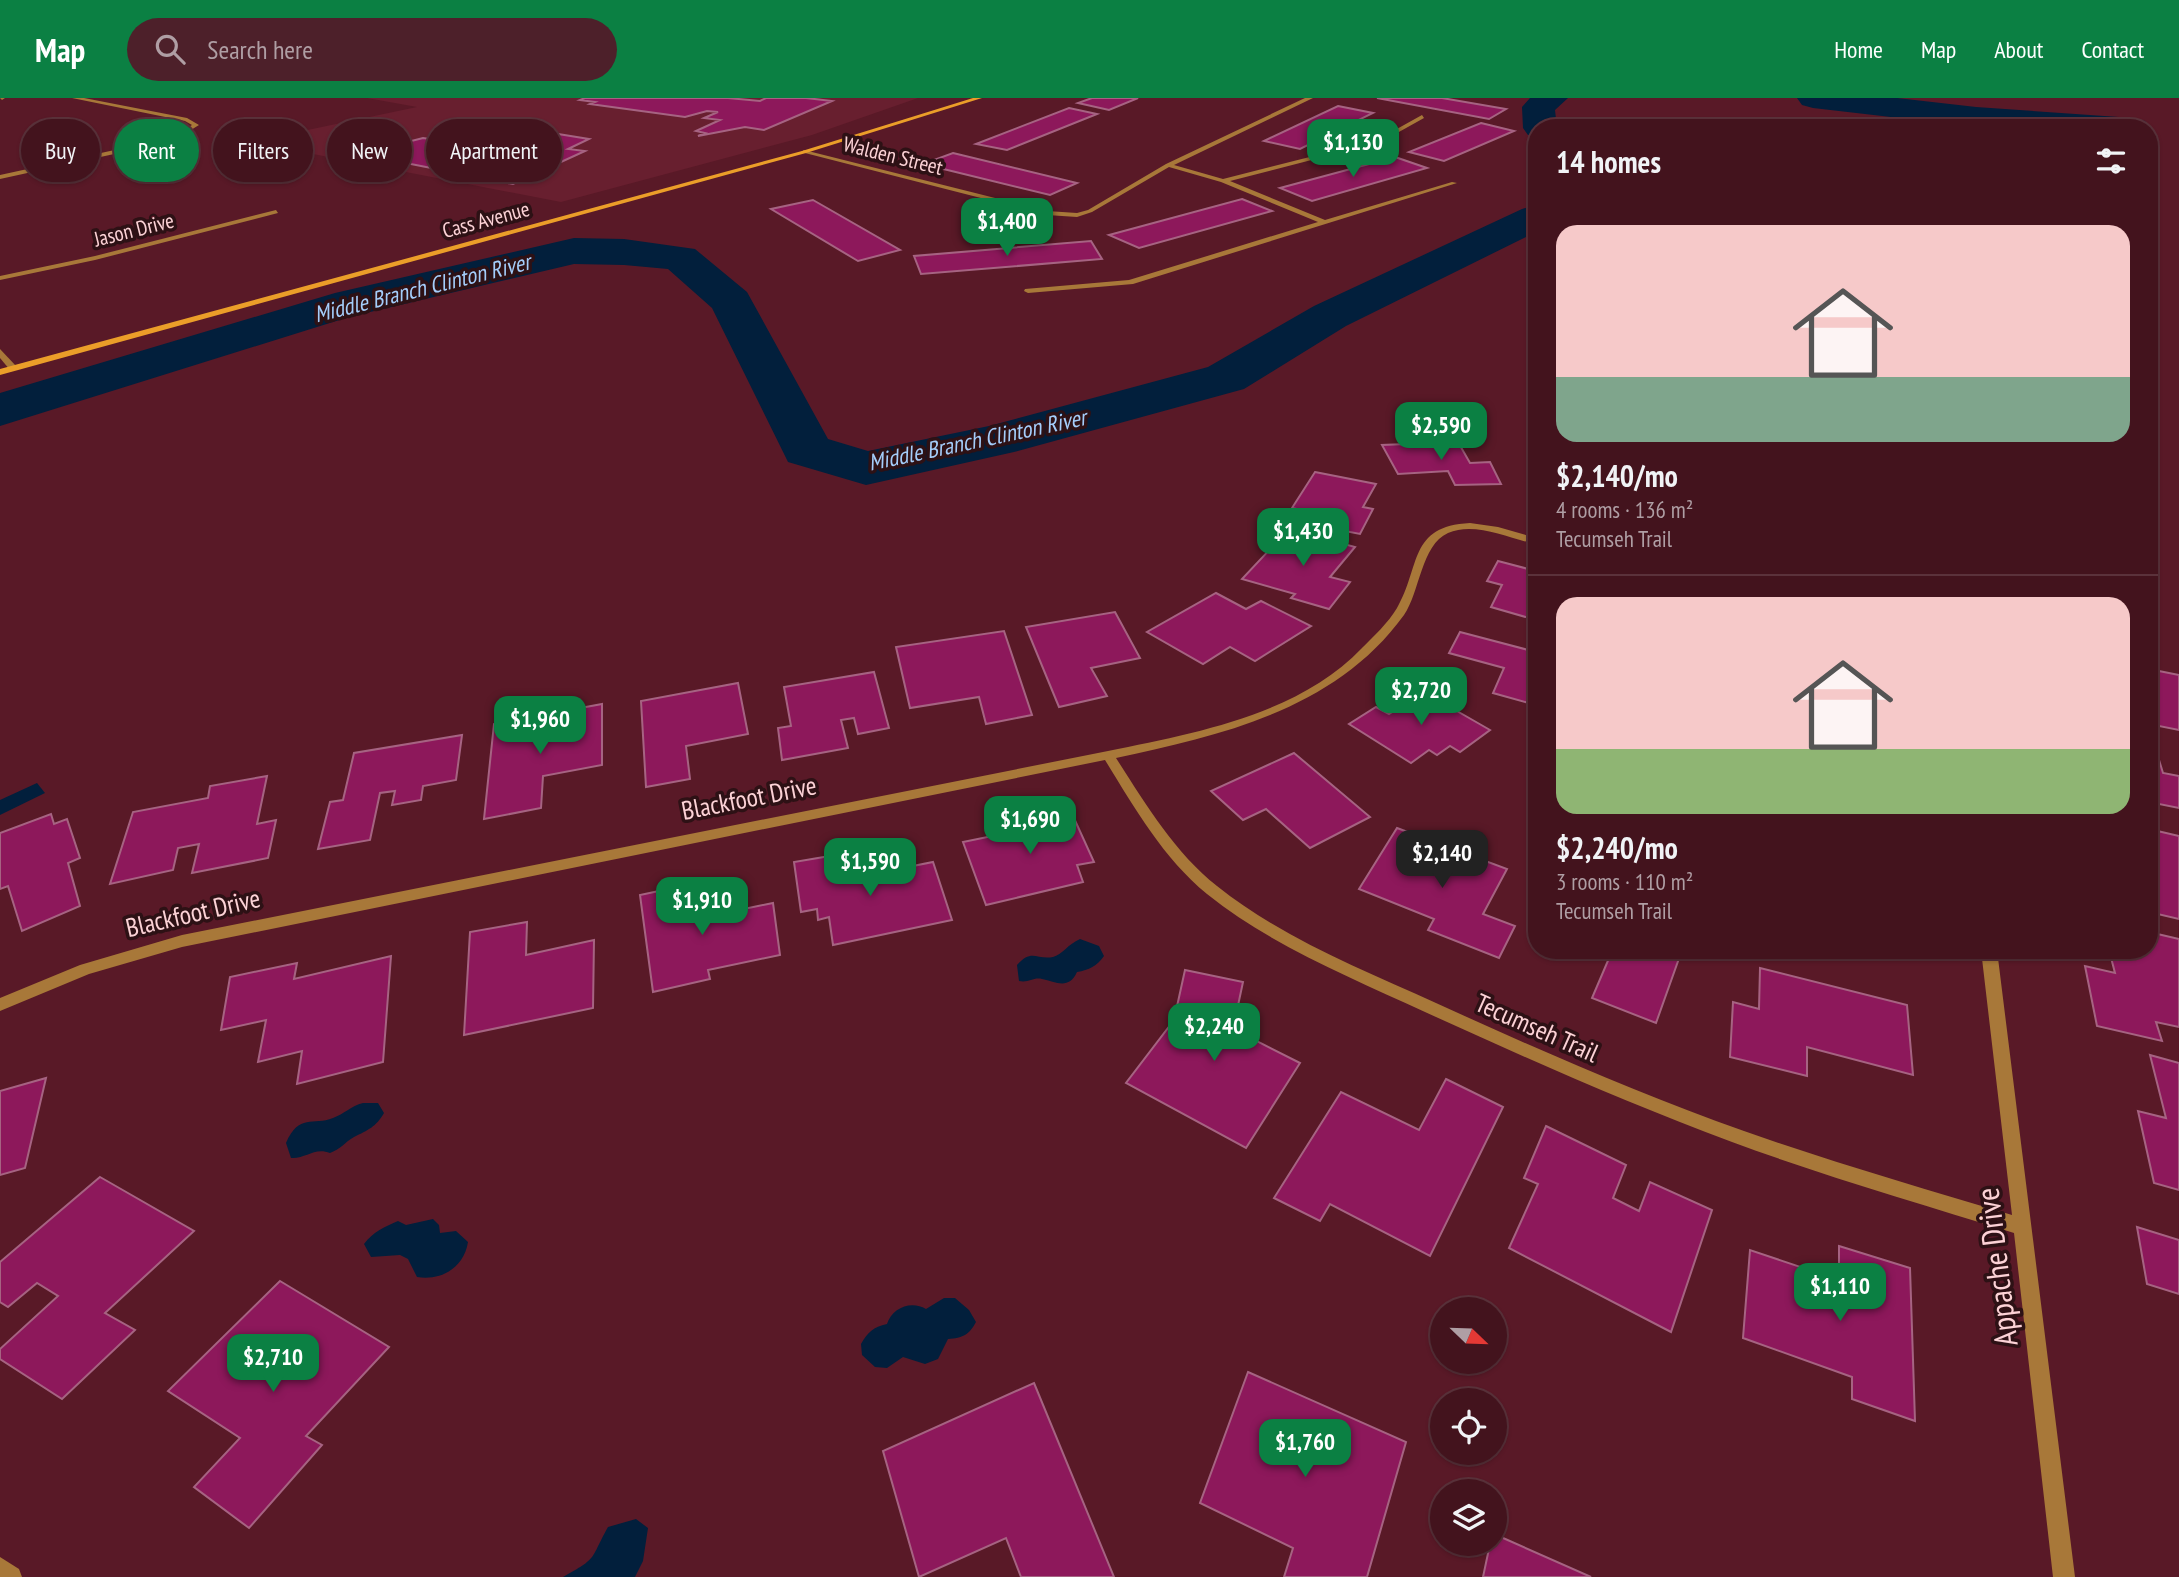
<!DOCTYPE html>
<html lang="en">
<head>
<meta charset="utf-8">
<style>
	body { margin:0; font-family:"PT Sans Narrow",sans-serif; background:#4d202a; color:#f1f3f6; height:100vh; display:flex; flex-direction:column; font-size:26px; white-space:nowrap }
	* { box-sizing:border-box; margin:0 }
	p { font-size:23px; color:#af9ea4 }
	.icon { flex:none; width:38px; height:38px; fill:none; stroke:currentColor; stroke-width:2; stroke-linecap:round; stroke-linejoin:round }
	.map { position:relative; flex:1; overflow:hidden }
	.sheet { position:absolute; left:1528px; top:21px; width:630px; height:840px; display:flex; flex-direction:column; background:#43131d; border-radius:28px; box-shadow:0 2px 5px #0004,0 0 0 2px #5b323b }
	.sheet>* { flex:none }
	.banner { position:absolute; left:21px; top:21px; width:665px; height:63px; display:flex; gap:14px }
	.needle { width:46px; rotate:113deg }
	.controls { position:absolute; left:1430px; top:1199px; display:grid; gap:14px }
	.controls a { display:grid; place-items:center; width:77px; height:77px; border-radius:50%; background:#43131d; box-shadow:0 2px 5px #0004,0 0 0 2px #5b323b; font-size:35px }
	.price { position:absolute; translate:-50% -60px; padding:0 16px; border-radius:14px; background:#0b8043; color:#fff; font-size:23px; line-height:46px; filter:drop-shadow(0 2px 4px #0008) }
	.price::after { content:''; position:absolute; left:50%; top:42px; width:21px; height:16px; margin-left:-10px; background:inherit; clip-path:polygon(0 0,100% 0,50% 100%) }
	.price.selected { background:#222; color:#fff }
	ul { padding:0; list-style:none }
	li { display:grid; align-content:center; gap:14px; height:371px; padding:0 28px }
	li+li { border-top:2px solid #5b323b }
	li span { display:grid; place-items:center; height:217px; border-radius:21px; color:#555 }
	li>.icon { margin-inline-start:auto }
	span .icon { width:126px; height:126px; fill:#fffc; stroke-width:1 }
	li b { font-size:30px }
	h2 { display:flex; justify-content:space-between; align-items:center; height:84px; padding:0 28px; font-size:30px }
	.tag { padding:0 24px; border-radius:32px; background:#43131d; box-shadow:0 2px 5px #0004,0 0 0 2px #5b323b; font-size:24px; line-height:63px }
	.tag.selected { background:#0b8043; color:#fff }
	header { display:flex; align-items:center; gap:42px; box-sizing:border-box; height:98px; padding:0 35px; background:#0b8043; color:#fff }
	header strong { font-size:33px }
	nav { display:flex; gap:38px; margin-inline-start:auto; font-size:24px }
	.search { width:490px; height:63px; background:#4d202a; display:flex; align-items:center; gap:18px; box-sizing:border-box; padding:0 24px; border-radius:38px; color:#af9ea4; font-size:26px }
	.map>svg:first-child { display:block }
	.built { fill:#681f2f }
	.water { fill:#021f3c }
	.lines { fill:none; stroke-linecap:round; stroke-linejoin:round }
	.river { fill:#021f3c; fill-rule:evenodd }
	.building { fill:#8d185b; stroke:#a66382; stroke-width:2 }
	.minor { fill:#a87839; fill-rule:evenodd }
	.secondary { fill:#eb9e29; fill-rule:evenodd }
	.labels { text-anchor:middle; stroke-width:7; stroke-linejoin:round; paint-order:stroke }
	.far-street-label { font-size:21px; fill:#fcd2d6; stroke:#2d1115 }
	.far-water-label { font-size:23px; font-style:italic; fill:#a4cdfa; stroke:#2d1115 }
	.street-label { font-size:26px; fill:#fcd2d6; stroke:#2d1115 }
	.near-street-label { font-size:32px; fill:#fcd2d6; stroke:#2d1115 }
</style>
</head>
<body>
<header>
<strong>Map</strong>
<div class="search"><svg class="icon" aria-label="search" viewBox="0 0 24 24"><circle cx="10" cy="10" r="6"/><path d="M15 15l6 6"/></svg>Search here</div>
<nav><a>Home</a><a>Map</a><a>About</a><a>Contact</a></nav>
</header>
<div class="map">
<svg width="2179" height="1479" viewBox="0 0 2179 1479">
	<rect width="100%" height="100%" fill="#591927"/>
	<path class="built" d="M367 0H918L812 37 561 104 251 44 417 9Z"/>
	<g class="water">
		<path d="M37 685 45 695 0 717V702Z"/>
		<path d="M1080 841 1099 848 1104 858C1097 868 1089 872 1077 874 1069 892 1056 884 1042 881 1033 879 1029 885 1019 883L1017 867C1032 850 1036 862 1053 859 1062 857 1068 846 1080 841Z"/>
		<path d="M363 1005H378L384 1015C376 1029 368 1032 354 1039 345 1044 341 1051 330 1055 314 1049 306 1061 291 1060L286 1045C299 1015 313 1028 333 1020 344 1016 351 1008 363 1005Z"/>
		<path d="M433 1121 439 1127 440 1135 456 1133 468 1144C464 1170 441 1183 417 1179L408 1161 400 1157 371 1159 364 1146C373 1134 384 1129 398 1123L406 1127Z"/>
		<path d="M944 1200H955L969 1212 976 1224C969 1237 963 1240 948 1241L938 1261 925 1266 903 1259 887 1270 875 1269 862 1257 861 1246C868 1234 873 1229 887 1226 892 1210 911 1202 926 1211Z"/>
		<path d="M636 1421 648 1430 643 1463 635 1479H563C599 1459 589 1463 608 1429Z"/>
	</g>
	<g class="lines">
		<g class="river">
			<path d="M1530 0H1568L1555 12 1557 30H1536V39L1528 37 1523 30 1522 9Z"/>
			<path d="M1797 0H1897L1976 9 2133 20 2145 23 2150 30H1986L1813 10 1802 7Z"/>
			<path d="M1536 107V134L1346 228 1244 291 1014 354 866 387 788 364 712 210 668 171 624 167 574 166 349 219 0 328V295L335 195 574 140 624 141 695 151 747 194 828 341 868 353 989 328 1208 269 1314 208 1522 111Z"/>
		</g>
	</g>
	<g class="building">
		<path d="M585 0H728L760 3 766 0H806L832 3 764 32 745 29 698 38 705 35 696 33 720 22 704 20 718 14 707 13 685 19 590 6 595 4 580 2Z"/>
		<path d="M1092 0H1138L1109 12 1078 5Z"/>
		<path d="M1377 0H1442L1506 11 1489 21Z"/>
		<path d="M1338 8 1373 15 1300 51 1264 43Z"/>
		<path d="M1069 10 1097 16 1007 52 976 46Z"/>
		<path d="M1481 25 1514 33 1444 63 1409 54Z"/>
		<path d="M552 35 589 41 568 51 585 53 513 86 360 56 423 40 509 52Z"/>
		<path d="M953 55 1077 85 1050 97 923 66Z"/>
		<path d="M1395 59 1427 70 1312 103 1280 90Z"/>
		<path d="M1242 101 1272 113 1139 150 1109 137Z"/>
		<path d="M813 102 900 152 858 163 771 111Z"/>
		<path d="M1091 143 1102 161 921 176 914 158Z"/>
		<path d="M1458 344 1470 365 1490 364 1501 386 1455 387 1448 373 1398 376 1382 347Z"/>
		<path d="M1315 374 1376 386 1363 409 1373 411 1360 436 1324 429 1330 418 1292 410Z"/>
		<path d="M1289 431 1355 449 1330 479 1350 484 1329 511 1291 500 1295 496 1242 481Z"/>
		<path d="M1498 463 1536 473V522L1491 509 1502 487 1487 483Z"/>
		<path d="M1216 495 1246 511 1261 503 1311 528 1255 563 1230 549 1203 566 1147 534Z"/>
		<path d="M1115 514 1140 560 1091 570 1107 598 1059 609 1026 529Z"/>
		<path d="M1004 533 1032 617 986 626 979 599 910 610 896 549Z"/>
		<path d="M1460 534 1536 554V607L1493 595 1504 570 1449 555Z"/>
		<path d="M2149 571 2179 577V632L2149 626Z"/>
		<path d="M874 574 889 630 858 636 854 620 841 622 848 650 782 662 778 630 791 628 784 589Z"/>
		<path d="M738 585 748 636 686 648 690 681 646 689 641 603Z"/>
		<path d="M1429 590 1455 606 1450 609 1490 632 1460 654 1450 648 1437 657 1429 652 1411 665 1349 626 1376 609 1389 616Z"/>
		<path d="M602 606V667L543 678 541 710 484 721 494 626Z"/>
		<path d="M462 637 456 682 423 688 421 702 392 707 395 693 380 695 370 742 318 751 330 704 343 702 354 655Z"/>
		<path d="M2149 639H2152L2163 675 2179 678V710L2149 704Z"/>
		<path d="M1294 655 1370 719 1310 750 1266 711 1243 722 1211 693Z"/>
		<path d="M267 678 257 726 276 722 268 760 192 775 199 746 178 750 173 772 110 786 133 714 208 700 210 688Z"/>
		<path d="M1068 707 1094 764 1077 767 1083 784 986 807 963 744 1022 732 1016 717Z"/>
		<path d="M51 716 54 726 67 721 80 760 68 765 80 808 22 833 8 788 0 791V735Z"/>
		<path d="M1397 730 1507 771 1483 816 1515 828 1499 860 1428 832 1434 821 1359 791Z"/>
		<path d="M2149 731 2179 738V821L2149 814Z"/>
		<path d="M842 756 848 781 933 764 952 822 833 847 829 819 818 822 817 811 801 814 794 764Z"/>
		<path d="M687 787 690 812 733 801 734 813 773 805 780 857 708 872 710 881 653 894 640 797Z"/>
		<path d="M527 824 526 857 594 842 593 910 464 937 470 834Z"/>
		<path d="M2149 834 2179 841V929L2156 924 2162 943 2097 928 2085 868 2115 875 2109 852H2149Z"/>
		<path d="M1595 852H1682L1656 925 1592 900 1610 858Z"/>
		<path d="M391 858 383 964 297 986 302 953 258 964 266 922 221 932 230 879 297 865 294 881Z"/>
		<path d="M1760 870 1907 907 1913 977 1807 949V978L1730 959 1733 904 1759 911Z"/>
		<path d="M1185 872 1243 884 1233 931 1300 965 1246 1050 1126 985 1174 922Z"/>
		<path d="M2150 957 2179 965V1092L2154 1085 2138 1013 2166 1020Z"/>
		<path d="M46 980 25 1070 0 1077V993Z"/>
		<path d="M1446 981 1503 1009 1430 1158 1330 1106 1320 1123 1274 1100 1341 994 1419 1032Z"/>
		<path d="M1546 1028 1626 1067 1613 1100 1639 1113 1650 1084 1712 1112 1671 1234 1509 1150 1538 1086 1524 1080Z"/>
		<path d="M100 1079 194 1133 105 1215 135 1232 62 1301 0 1261V1251L58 1198 37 1185 8 1209 0 1204V1164Z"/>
		<path d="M2137 1129 2179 1142V1196L2147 1186Z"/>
		<path d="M1839 1148 1910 1170 1915 1323 1852 1301V1279L1743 1240 1750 1152 1839 1182Z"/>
		<path d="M280 1183 389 1249 306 1338 322 1347 249 1430 194 1389 240 1340 168 1293Z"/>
		<path d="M1248 1274 1406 1344 1367 1479H1284L1293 1450 1200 1405Z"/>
		<path d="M1034 1285 1114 1479H1021L1006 1440 919 1479 883 1353Z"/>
		<path d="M1494 1436 1591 1479H1483L1490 1446H1494Z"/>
	</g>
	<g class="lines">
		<g class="minor">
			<path d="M0 0H5L2 2Z"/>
			<path d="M72 0H84L187 20 199 27 186 35 137 51 0 81V77L133 48 182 33 192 27 185 23Z"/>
			<path d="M1305 0H1313L1174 67 1223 81 1377 42 1422 17 1424 20 1381 44 1230 83 1325 122 1452 84 1457 85 1133 186 1028 195 1024 193 1025 191 1129 182 1318 124 1221 84 1169 69 1092 114 1077 119 1047 117 801 54 804 52 1047 113 1077 115 1088 112 1166 66Z"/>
			<path d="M276 112 278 115 95 162 0 182V178L95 158Z"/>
			<path d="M0 251 16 268V272H10L0 260Z"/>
			<path d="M1470 425 1498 429 1536 440V446C1510 441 1475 423 1448 435 1421 447 1420 494 1404 517 1336 611 1223 637 1116 660 1145 705 1174 754 1217 788 1282 840 1361 871 1436 905 1537 951 1639 996 1744 1033 1832 1064 1922 1090 2012 1117L1981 852H1997L2075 1479H2053L2014 1135C1919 1105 1824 1078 1732 1044 1627 1005 1526 960 1425 914 1350 879 1272 848 1207 796 1163 760 1134 709 1105 662L182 849 89 876 0 913V900L80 867 182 837 1108 653C1195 635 1298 617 1362 550 1374 538 1388 525 1397 510 1421 469 1408 428 1470 425Z"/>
			<path d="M0 1459 19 1471 22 1479H0Z"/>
		</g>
		<path class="secondary" d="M973 0H982L806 55 0 277V271L802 53Z"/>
	</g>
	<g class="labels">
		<g class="far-street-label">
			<text transform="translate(893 58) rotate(14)" y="7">Walden Street</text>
			<text transform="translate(486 122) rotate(-15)" y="7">Cass Avenue</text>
			<text transform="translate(134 132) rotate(-14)" y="7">Jason Drive</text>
		</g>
		<g class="far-water-label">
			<text transform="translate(422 190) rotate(-14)" y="8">Middle Branch Clinton River</text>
			<text transform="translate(977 342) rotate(-12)" y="8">Middle Branch Clinton River</text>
		</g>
		<g class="street-label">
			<text transform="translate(749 700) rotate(-11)" y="9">Blackfoot Drive</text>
			<text transform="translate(193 815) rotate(-13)" y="9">Blackfoot Drive</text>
			<text transform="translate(1537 930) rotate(24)" y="9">Tecumseh Trail</text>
		</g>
		<g class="near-street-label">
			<text transform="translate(1997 1169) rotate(-97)" y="11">Appache Drive</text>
		</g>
	</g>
</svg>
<div class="controls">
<a><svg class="needle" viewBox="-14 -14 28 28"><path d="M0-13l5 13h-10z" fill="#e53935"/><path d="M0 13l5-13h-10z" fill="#af9ea4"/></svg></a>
<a><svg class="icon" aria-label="locate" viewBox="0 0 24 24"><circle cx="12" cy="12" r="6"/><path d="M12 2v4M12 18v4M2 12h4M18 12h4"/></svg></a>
<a><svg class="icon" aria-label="layers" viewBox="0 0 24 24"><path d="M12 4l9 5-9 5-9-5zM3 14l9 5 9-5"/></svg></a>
</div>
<b class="price" style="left:1353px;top:81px">$1,130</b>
<b class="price" style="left:1007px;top:160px">$1,400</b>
<b class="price" style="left:1441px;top:364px">$2,590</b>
<b class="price" style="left:1303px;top:470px">$1,430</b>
<b class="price" style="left:1421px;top:629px">$2,720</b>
<b class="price" style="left:540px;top:658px">$1,960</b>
<b class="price" style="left:1030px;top:758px">$1,690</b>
<b class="price selected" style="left:1442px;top:792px">$2,140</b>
<b class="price" style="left:870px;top:800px">$1,590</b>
<b class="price" style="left:702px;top:839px">$1,910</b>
<b class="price" style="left:1214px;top:965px">$2,240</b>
<b class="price" style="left:1840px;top:1225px">$1,110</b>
<b class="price" style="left:273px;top:1296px">$2,710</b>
<b class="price" style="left:1305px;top:1381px">$1,760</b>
<div class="banner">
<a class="tag">Buy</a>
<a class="tag selected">Rent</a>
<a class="tag">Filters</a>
<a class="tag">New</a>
<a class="tag">Apartment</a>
</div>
<section class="sheet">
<h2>14 homes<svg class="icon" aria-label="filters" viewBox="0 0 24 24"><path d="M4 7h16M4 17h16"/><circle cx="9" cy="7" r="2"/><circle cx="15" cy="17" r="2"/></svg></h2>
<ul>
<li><span style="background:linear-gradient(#f6c9c9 70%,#7fa58c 0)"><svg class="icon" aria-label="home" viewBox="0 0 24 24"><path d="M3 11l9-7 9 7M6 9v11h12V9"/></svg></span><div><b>$2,140/mo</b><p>4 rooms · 136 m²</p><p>Tecumseh Trail</p></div></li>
<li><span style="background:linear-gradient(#f6c9c9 70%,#8fb573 0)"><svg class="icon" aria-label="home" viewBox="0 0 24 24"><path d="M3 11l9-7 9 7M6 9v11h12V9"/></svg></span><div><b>$2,240/mo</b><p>3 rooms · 110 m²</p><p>Tecumseh Trail</p></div></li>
</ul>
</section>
</div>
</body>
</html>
